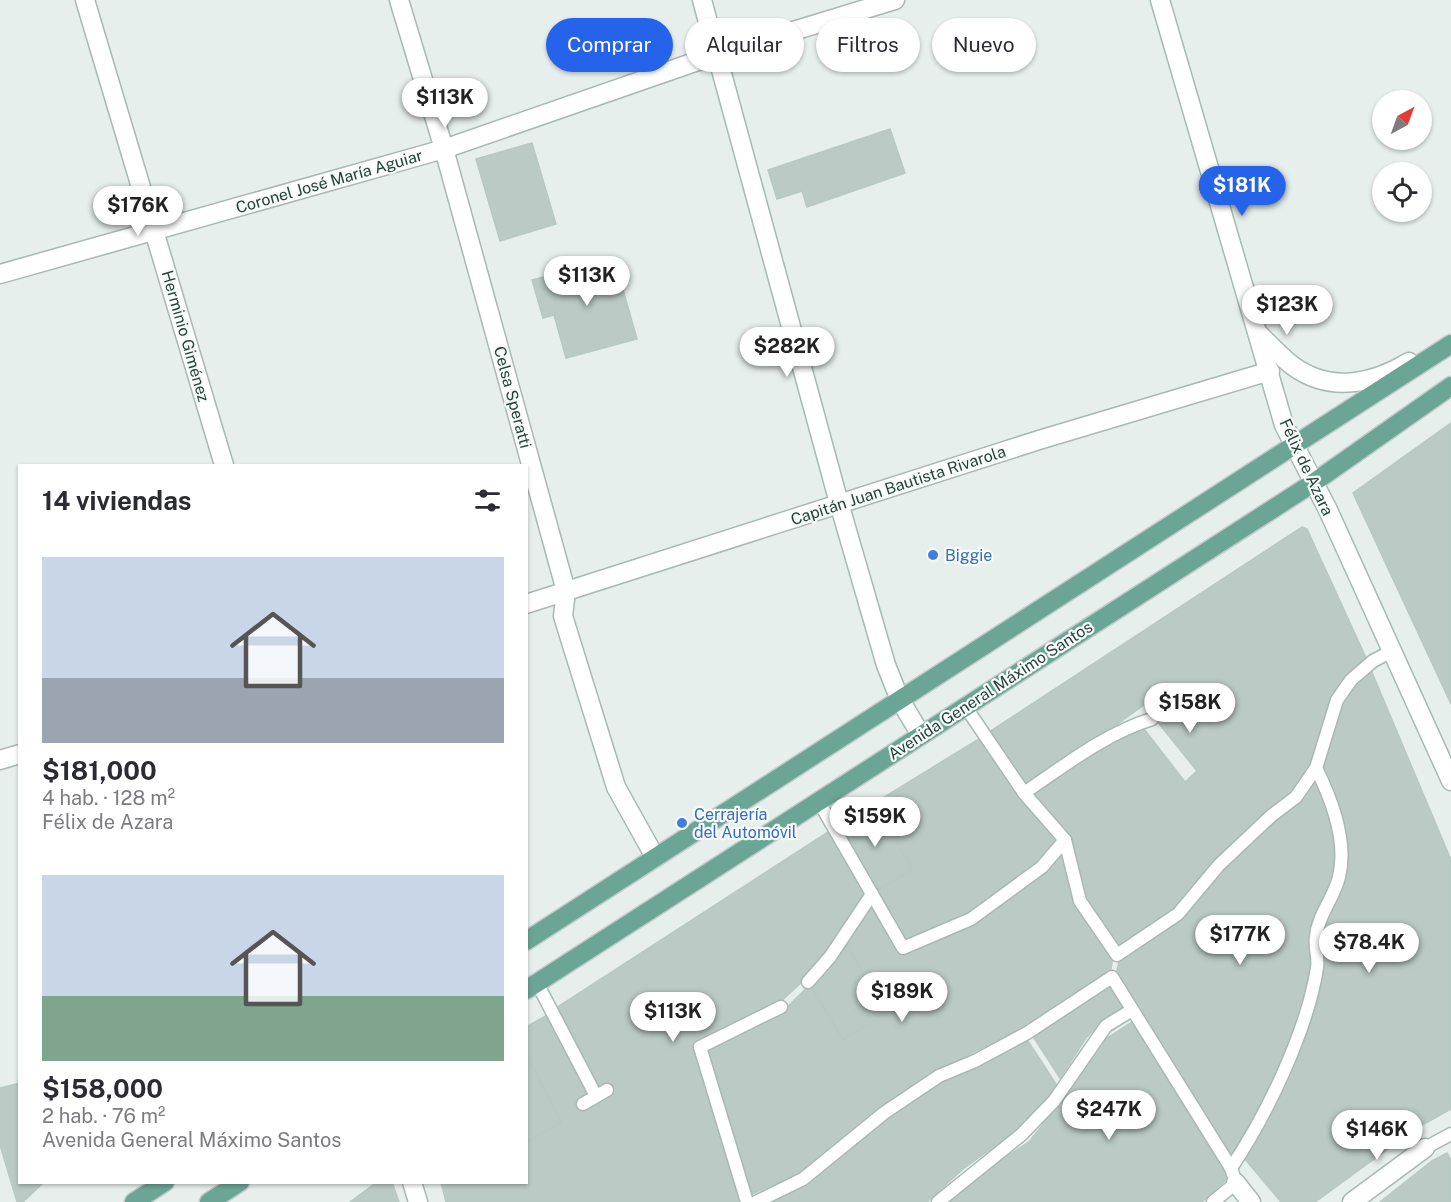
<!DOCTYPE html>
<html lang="es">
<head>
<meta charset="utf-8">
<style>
	body { margin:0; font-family:"Public Sans",sans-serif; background:#f2f2f3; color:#2b2b33; height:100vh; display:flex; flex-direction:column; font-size:22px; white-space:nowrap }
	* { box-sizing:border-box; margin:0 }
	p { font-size:20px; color:#7c7c81 }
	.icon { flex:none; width:33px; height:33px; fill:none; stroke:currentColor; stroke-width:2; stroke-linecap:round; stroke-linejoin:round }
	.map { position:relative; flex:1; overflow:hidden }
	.details { position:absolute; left:18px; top:464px; width:510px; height:720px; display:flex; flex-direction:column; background:#fff; border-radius:0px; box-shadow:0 2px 4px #0004 }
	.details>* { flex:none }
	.hud { position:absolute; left:546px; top:18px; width:570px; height:54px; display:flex; gap:12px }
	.needle { width:39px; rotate:41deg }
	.buttons { position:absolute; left:1372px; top:90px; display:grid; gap:12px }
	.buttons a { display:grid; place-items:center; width:60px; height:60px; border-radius:50%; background:#fff; box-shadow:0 2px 4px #0004; font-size:30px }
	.price { position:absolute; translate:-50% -51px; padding:0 14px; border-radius:21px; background:#fff; color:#222; font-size:20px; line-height:39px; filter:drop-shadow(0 2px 3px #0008) }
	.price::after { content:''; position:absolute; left:50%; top:36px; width:18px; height:14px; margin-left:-9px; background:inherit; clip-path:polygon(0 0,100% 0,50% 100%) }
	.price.selected { background:#2563eb; color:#fff }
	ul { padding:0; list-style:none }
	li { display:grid; align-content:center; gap:12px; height:318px; padding:0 24px }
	li span { display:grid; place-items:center; height:186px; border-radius:0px; color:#555 }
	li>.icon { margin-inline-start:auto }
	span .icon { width:108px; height:108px; fill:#fffc; stroke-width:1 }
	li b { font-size:26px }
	h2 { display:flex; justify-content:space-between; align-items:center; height:72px; padding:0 24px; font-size:26px }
	.pill { padding:0 21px; border-radius:27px; background:#fff; box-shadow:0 2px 4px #0004; font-size:21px; line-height:54px }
	.pill.selected { background:#2563eb; color:#fff }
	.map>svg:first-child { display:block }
	.building { fill:#bbcac4; stroke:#b8c9c2; stroke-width:1.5 }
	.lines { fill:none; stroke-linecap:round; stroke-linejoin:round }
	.lane-casing { stroke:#a8b8b2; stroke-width:15 }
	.street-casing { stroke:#a8b8b2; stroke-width:21 }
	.secondary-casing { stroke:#a4bbb3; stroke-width:21 }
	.primary-casing { stroke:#c2cac8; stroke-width:21 }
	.lane { stroke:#fff; stroke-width:12 }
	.street { stroke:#fff; stroke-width:18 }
	.secondary { stroke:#fff; stroke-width:18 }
	.primary { stroke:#6aa596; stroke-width:18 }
	.shop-dot { fill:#3f7fe0; stroke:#f7fbf9; stroke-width:2 }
	.labels { text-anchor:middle; stroke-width:4.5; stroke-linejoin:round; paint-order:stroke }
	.street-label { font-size:16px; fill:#24423a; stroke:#f7fbf9 }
	.shop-label { font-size:16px; fill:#366cbe; stroke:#f7fbf9; text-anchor:start }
</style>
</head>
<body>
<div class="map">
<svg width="1451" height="1202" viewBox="0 0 1451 1202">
	<rect width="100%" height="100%" fill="#e6efeb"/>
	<g class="building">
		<path d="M890 129 905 173 807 207 802 191 777 199 768 170Z"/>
		<path d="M532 143 556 224 500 241 476 159Z"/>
		<path d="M614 258 637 339 566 358 554 315 543 318 532 280Z"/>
		<path d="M1451 423V704L1353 493Z"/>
		<path d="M1302 527 1307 529 1367 660 1324 723 1313 767 1293 795 1176 911 1118 950 1083 900 1067 839 1027 792 1141 725 1185 782 1197 771 1144 705 1025 790 986 734Z"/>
		<path d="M1371 670 1451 860V1109L1417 1128 1315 1202H1281L1244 1158 1257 1139 1304 1036 1321 938 1346 847 1336 796 1321 767 1341 702 1355 683Z"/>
		<path d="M982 737 1061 840 1040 865 969 916 905 945 874 892 913 869 873 804Z"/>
		<path d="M1315 775 1328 799 1339 848 1336 877 1296 1032 1250 1136 1231 1162 1116 976 1120 957 1180 917 1221 867Z"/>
		<path d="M873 804 913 869 874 892 837 826Z"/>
		<path d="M831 830 868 894 840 937 805 979 778 1004 695 1044 744 1202H446L441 1182H526V1143L561 1122 526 1054V1027L549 1014 591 1094 578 1102 581 1110 612 1092 607 1083 599 1088 556 1008Z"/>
		<path d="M1063 847 1077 903 1113 956 1110 975 1023 1028 931 1073 800 1173 752 1194 704 1048 785 1009 810 985 843 1039 886 1013 847 945 872 903 901 955 973 923Z"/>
		<path d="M847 945 886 1013 843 1039 810 985 837 959Z"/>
		<path d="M1111 982 1126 1008 1099 1024 1086 1038 1060 1078 1032 1035Z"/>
		<path d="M1132 1022 1228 1178 1202 1202H948L987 1169 1029 1142 1070 1090 1101 1042Z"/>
		<path d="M1026 1038 1056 1084 1051 1093 1016 1131 963 1169 927 1202H765L940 1082 983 1063Z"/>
		<path d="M526 1054 561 1122 526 1143Z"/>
		<path d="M20 1083V1182H44L23 1202H17L0 1145V1088Z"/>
		<path d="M1447 1153 1451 1160V1202H1380L1432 1161Z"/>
		<path d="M377 1182H392L399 1202H350Z"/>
	</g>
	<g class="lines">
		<g class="lane-casing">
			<g id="lane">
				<path d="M965 706 1024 793 1065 840 1080 901 1117 955 1178 914 1219 865 1271 816 1296 797 1316 768 1337 700 1351 680 1373 661 1392 651"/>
				<path d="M1024 793C1064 766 1106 733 1152 719"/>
				<path d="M819 802 903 948 971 919 1042 867 1065 840"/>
				<path d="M808 982 830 957 872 894"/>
				<path d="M537 983 596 1096"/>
				<path d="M583 1104 607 1090"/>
				<path d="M1425 1148 1451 1134"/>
				<path d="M1231 1168C1267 1115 1307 1031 1317 968 1319 958 1314 947 1316 936 1318 915 1334 898 1339 877 1348 841 1332 800 1316 768"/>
				<path d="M747 1202 700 1047 781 1007"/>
				<path d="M756 1202 803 1179 884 1113 939 1076 975 1061 1027 1033 1112 977 1231 1168 1236 1183 1213 1202"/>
				<path d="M938 1202 1021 1135 1054 1101 1106 1026 1132 1010"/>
			</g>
		</g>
		<g class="street-casing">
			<g id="street">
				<path d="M85 0 224 465"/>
				<path d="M399 0 444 149 566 591 563 616 616 787 655 857"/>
				<path d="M0 274 444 149 718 54 895 0"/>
				<path d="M526 604 1039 440 1270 371"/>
				<path d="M0 760 20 754"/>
				<path d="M412 1182 418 1202"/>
				<path d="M1236 1183 1251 1202"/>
				<path d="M1352 1202 1425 1148"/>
			</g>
		</g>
		<g class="secondary-casing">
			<g id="secondary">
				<path d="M702 0 839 503 886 665 900 700 921 735"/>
				<path d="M1160 0 1284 425 1328 510 1451 781"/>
				<path d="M1259 334C1270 345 1281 357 1293 366 1330 393 1373 384 1409 362"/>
			</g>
		</g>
		<g class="primary-casing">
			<g id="primary">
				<path d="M526 941 1451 344"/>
				<path d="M526 990 1313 483 1451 386"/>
				<path d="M134 1202 165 1182"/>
				<path d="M209 1202 240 1182"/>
			</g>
		</g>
		<use href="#lane" class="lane"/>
		<use href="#street" class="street"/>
		<use href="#secondary" class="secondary"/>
		<use href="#primary" class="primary"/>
	</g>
	<g class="shop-dot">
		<circle cx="933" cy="555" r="6"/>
		<circle cx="682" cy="823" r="6"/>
	</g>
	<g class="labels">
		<g class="street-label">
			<text transform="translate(329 181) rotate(-16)" y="6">Coronel José María Aguiar</text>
			<text transform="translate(186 336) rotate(74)" y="6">Herminio Giménez</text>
			<text transform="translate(513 397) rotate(75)" y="6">Celsa Speratti</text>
			<text transform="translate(1307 467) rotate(65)" y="6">Félix de Azara</text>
			<text transform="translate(898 485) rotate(-18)" y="6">Capitán Juan Bautista Rivarola</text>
			<text transform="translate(990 690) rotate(-33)" y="6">Avenida General Máximo Santos</text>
		</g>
		<g class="shop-label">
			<text x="945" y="561">Biggie</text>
			<text x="694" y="820">Cerrajería<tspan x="694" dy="18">del Automóvil</tspan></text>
		</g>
	</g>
</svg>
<div class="buttons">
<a><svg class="needle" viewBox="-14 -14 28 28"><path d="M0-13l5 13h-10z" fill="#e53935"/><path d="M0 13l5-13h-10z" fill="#7c7c81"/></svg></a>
<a><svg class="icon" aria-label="locate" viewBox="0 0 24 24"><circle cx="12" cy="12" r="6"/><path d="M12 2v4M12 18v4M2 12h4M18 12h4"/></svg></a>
</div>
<b class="price" style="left:445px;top:129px">$113K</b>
<b class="price selected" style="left:1242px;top:217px">$181K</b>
<b class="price" style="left:138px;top:237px">$176K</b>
<b class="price" style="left:587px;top:307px">$113K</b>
<b class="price" style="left:1287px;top:336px">$123K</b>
<b class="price" style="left:787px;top:378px">$282K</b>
<b class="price" style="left:1190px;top:734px">$158K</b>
<b class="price" style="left:875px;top:848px">$159K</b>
<b class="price" style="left:1240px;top:966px">$177K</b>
<b class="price" style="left:1369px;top:974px">$78.4K</b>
<b class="price" style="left:902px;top:1023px">$189K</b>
<b class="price" style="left:673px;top:1043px">$113K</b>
<b class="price" style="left:1109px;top:1141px">$247K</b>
<b class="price" style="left:1377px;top:1161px">$146K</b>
<div class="hud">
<a class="pill selected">Comprar</a>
<a class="pill">Alquilar</a>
<a class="pill">Filtros</a>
<a class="pill">Nuevo</a>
</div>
<section class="details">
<h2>14 viviendas<svg class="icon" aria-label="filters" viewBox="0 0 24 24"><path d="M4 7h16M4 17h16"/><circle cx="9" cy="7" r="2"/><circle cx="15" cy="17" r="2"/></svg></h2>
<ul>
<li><span style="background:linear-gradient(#c9d6e8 65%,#9aa5b1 0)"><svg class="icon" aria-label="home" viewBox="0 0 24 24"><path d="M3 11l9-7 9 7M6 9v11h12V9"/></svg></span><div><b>$181,000</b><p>4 hab. · 128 m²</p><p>Félix de Azara</p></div></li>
<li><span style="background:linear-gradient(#c9d6e8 65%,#7fa58c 0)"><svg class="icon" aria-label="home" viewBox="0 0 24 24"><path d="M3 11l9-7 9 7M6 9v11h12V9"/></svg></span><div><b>$158,000</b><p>2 hab. · 76 m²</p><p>Avenida General Máximo Santos</p></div></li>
</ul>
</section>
</div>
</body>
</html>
